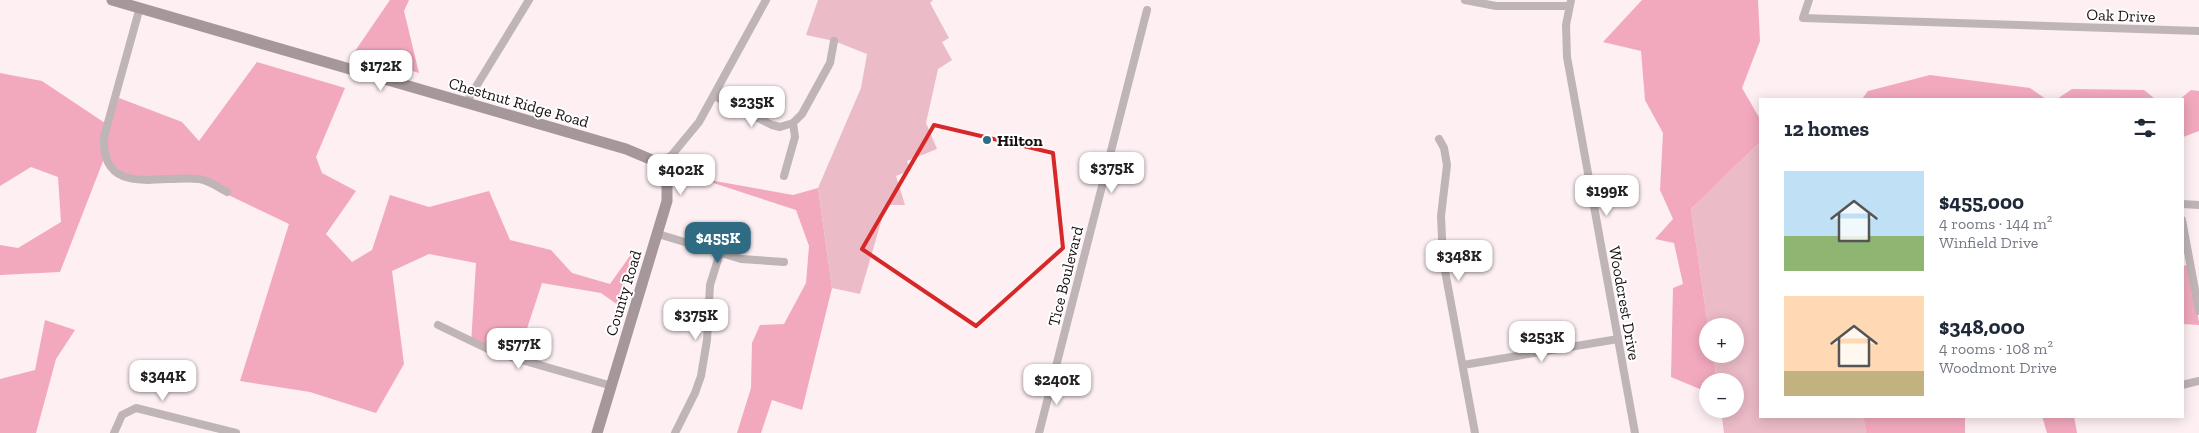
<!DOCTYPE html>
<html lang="en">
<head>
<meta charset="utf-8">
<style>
	body { margin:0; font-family:"Zilla Slab",serif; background:#f6f6f7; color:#1f2937; height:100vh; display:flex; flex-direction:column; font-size:19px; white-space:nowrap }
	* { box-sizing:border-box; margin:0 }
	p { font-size:16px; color:#747a83 }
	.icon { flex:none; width:28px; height:28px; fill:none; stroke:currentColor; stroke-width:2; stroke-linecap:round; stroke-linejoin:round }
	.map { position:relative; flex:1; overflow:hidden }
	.panel { position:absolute; left:1759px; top:98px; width:425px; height:320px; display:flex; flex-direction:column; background:#fff; border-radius:0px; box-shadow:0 2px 12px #0003 }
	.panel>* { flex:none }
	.fabs { position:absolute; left:1699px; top:318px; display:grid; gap:10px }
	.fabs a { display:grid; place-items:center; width:45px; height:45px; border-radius:50%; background:#fff; box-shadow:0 2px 12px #0003; font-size:25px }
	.price { position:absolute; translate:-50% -42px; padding:0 11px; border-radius:10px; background:#fff; color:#222; font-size:16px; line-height:32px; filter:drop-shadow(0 1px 2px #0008) }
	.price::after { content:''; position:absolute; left:50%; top:30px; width:15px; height:11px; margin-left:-8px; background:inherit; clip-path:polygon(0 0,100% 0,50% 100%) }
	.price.on { background:#2f6b83; color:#fff }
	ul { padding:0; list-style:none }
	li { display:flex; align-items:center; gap:15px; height:125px; padding:0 25px }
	li span { display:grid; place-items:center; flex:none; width:140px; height:100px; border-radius:0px; color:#555 }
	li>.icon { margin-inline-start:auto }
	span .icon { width:60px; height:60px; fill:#fffc; stroke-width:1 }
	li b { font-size:21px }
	h2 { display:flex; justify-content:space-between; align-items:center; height:60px; padding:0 25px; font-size:21px }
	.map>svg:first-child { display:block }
	.green { fill:#ebbbc7 }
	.forest { fill:#f2a9bd }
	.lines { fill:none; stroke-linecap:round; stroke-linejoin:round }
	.minor { stroke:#bfb5b7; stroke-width:8 }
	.secondary { stroke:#a5979a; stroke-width:11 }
	.marked { fill:none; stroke:#d62828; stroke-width:4; stroke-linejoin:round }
	.poi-dot { fill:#2f6b83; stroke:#fff; stroke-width:2 }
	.labels { text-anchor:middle; stroke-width:4; stroke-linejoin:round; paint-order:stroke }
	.street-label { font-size:16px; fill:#170f11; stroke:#fff }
	.poi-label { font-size:16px; font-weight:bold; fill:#170f11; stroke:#fff; text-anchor:start }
</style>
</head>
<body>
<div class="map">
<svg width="2199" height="433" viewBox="0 0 2199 433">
	<rect width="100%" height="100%" fill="#fdeff2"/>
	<g class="green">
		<path d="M818 0H933L930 3 949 38 942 42 952 60 938 69 926 123 937 149 907 161 911 170 896 176 905 205H886L860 294 832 288 818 188 861 88 867 54 834 41 806 35Z"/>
		<path d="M1760 142V416H1863L1866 433H1724L1721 409H1735V381H1717L1713 354H1735V326H1708L1691 209Z"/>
	</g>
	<g class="forest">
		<path d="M390 0H409L404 11 419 73 353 54Z"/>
		<path d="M1642 0H1758L1760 41 1742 88 1760 119V142L1691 209 1708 326V354H1713L1717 381H1708L1707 392 1671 377 1673 288 1683 284 1674 243 1655 239 1673 219 1660 190 1663 133 1645 100 1641 51 1603 42Z"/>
		<path d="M257 62 345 88 316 157 322 173 356 191 326 234 352 262 372 250 390 195 429 207 489 191 510 240 551 250 572 273 610 284 632 253 634 254 618 305 601 293 542 283 517 359 471 344 476 263 429 254 392 271 404 364 376 413 310 392 240 381 289 224 193 178 129 180 105 156 60 272 0 275V245L18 248 61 222 58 177 31 167 0 186V73L42 81 108 125 119 98 182 122 199 141Z"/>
		<path d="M1930 75 2030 88 2046 99H1862L1868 91Z"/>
		<path d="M2072 89 2144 90 2155 99H2057Z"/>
		<path d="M2191 90 2199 91V131L2183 137 2182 99H2180Z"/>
		<path d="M698 178 793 195 818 188 832 288 802 410 772 400 761 433H737L751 388 752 343 760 325 784 324 806 283 809 246 796 210Z"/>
		<path d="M2188 265 2199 322V325L2183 324 2182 266Z"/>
		<path d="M45 320 75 330 56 359 36 433H0V379L35 370Z"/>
		<path d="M1863 416H1965V433H1866Z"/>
		<path d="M2042 416H2074L2077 433H2047Z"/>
	</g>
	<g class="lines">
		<g class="minor">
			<path d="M1465 0 1496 6H1569"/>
			<path d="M1571 0 1566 25 1567 57 1635 433"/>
			<path d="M1809 0 1803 18 2199 31"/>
			<path d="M140 7 104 137C101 199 163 174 199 179 209 180 219 188 227 192"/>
			<path d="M714 96 772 125 780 127 793 123"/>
			<path d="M466 103 529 0"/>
			<path d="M1439 139 1444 148 1447 165 1441 216 1443 260 1475 433"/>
			<path d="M657 162 671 156 699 122 766 0"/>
			<path d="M784 176 795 137 793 123 802 114 830 63 834 41"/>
			<path d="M2182 204 2199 205"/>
			<path d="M2182 220 2199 311"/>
			<path d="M658 234 741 259 784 262"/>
			<path d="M438 325 494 352 612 386"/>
			<path d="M1463 365 1618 339"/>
			<path d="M2182 385 2199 381"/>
			<path d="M114 433 122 415 136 408 236 433"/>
			<path d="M675 433 695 393 701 376 707 340 710 285 720 253"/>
			<path d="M1039 433 1147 10"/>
		</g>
		<path class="secondary" d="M112 0 626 149 657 162 667 183V201L597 433"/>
	</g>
	<path class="marked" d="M934 125 1053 153 1063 248 976 326 862 249Z"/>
	<circle class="poi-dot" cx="987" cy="140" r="5"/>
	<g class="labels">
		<g class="street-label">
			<text transform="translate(2121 15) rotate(2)" y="6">Oak Drive</text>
			<text transform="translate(519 102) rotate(16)" y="6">Chestnut Ridge Road</text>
			<text transform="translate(1065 276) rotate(-76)" y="6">Tice Boulevard</text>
			<text transform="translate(623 293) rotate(-73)" y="6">County Road</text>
			<text transform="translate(1625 303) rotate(80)" y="6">Woodcrest Drive</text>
		</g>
		<g class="poi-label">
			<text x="997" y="146">Hilton</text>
		</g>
	</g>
</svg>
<div class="fabs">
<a>+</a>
<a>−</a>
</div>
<b class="price" style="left:381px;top:92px">$172K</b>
<b class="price" style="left:752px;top:128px">$235K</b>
<b class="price" style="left:1112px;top:194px">$375K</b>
<b class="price" style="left:681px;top:196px">$402K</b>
<b class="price" style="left:1607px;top:217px">$199K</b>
<b class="price on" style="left:718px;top:264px">$455K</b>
<b class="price" style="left:1459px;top:282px">$348K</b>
<b class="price" style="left:696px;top:341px">$375K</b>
<b class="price" style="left:1542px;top:363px">$253K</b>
<b class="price" style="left:519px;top:370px">$577K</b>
<b class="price" style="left:163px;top:402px">$344K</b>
<b class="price" style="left:1057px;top:406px">$240K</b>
<section class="panel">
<h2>12 homes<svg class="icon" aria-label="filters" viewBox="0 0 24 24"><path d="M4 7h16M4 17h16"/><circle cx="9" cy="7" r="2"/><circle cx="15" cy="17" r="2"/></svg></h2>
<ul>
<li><span style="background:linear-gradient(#bfe0f5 65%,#8fb573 0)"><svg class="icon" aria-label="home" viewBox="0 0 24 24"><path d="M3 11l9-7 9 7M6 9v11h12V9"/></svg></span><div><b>$455,000</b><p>4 rooms · 144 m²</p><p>Winfield Drive</p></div></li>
<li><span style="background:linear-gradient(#ffd9b3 75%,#c2b280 0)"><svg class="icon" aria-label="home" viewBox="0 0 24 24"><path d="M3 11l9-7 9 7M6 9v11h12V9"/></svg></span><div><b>$348,000</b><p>4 rooms · 108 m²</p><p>Woodmont Drive</p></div></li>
</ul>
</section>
</div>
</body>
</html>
